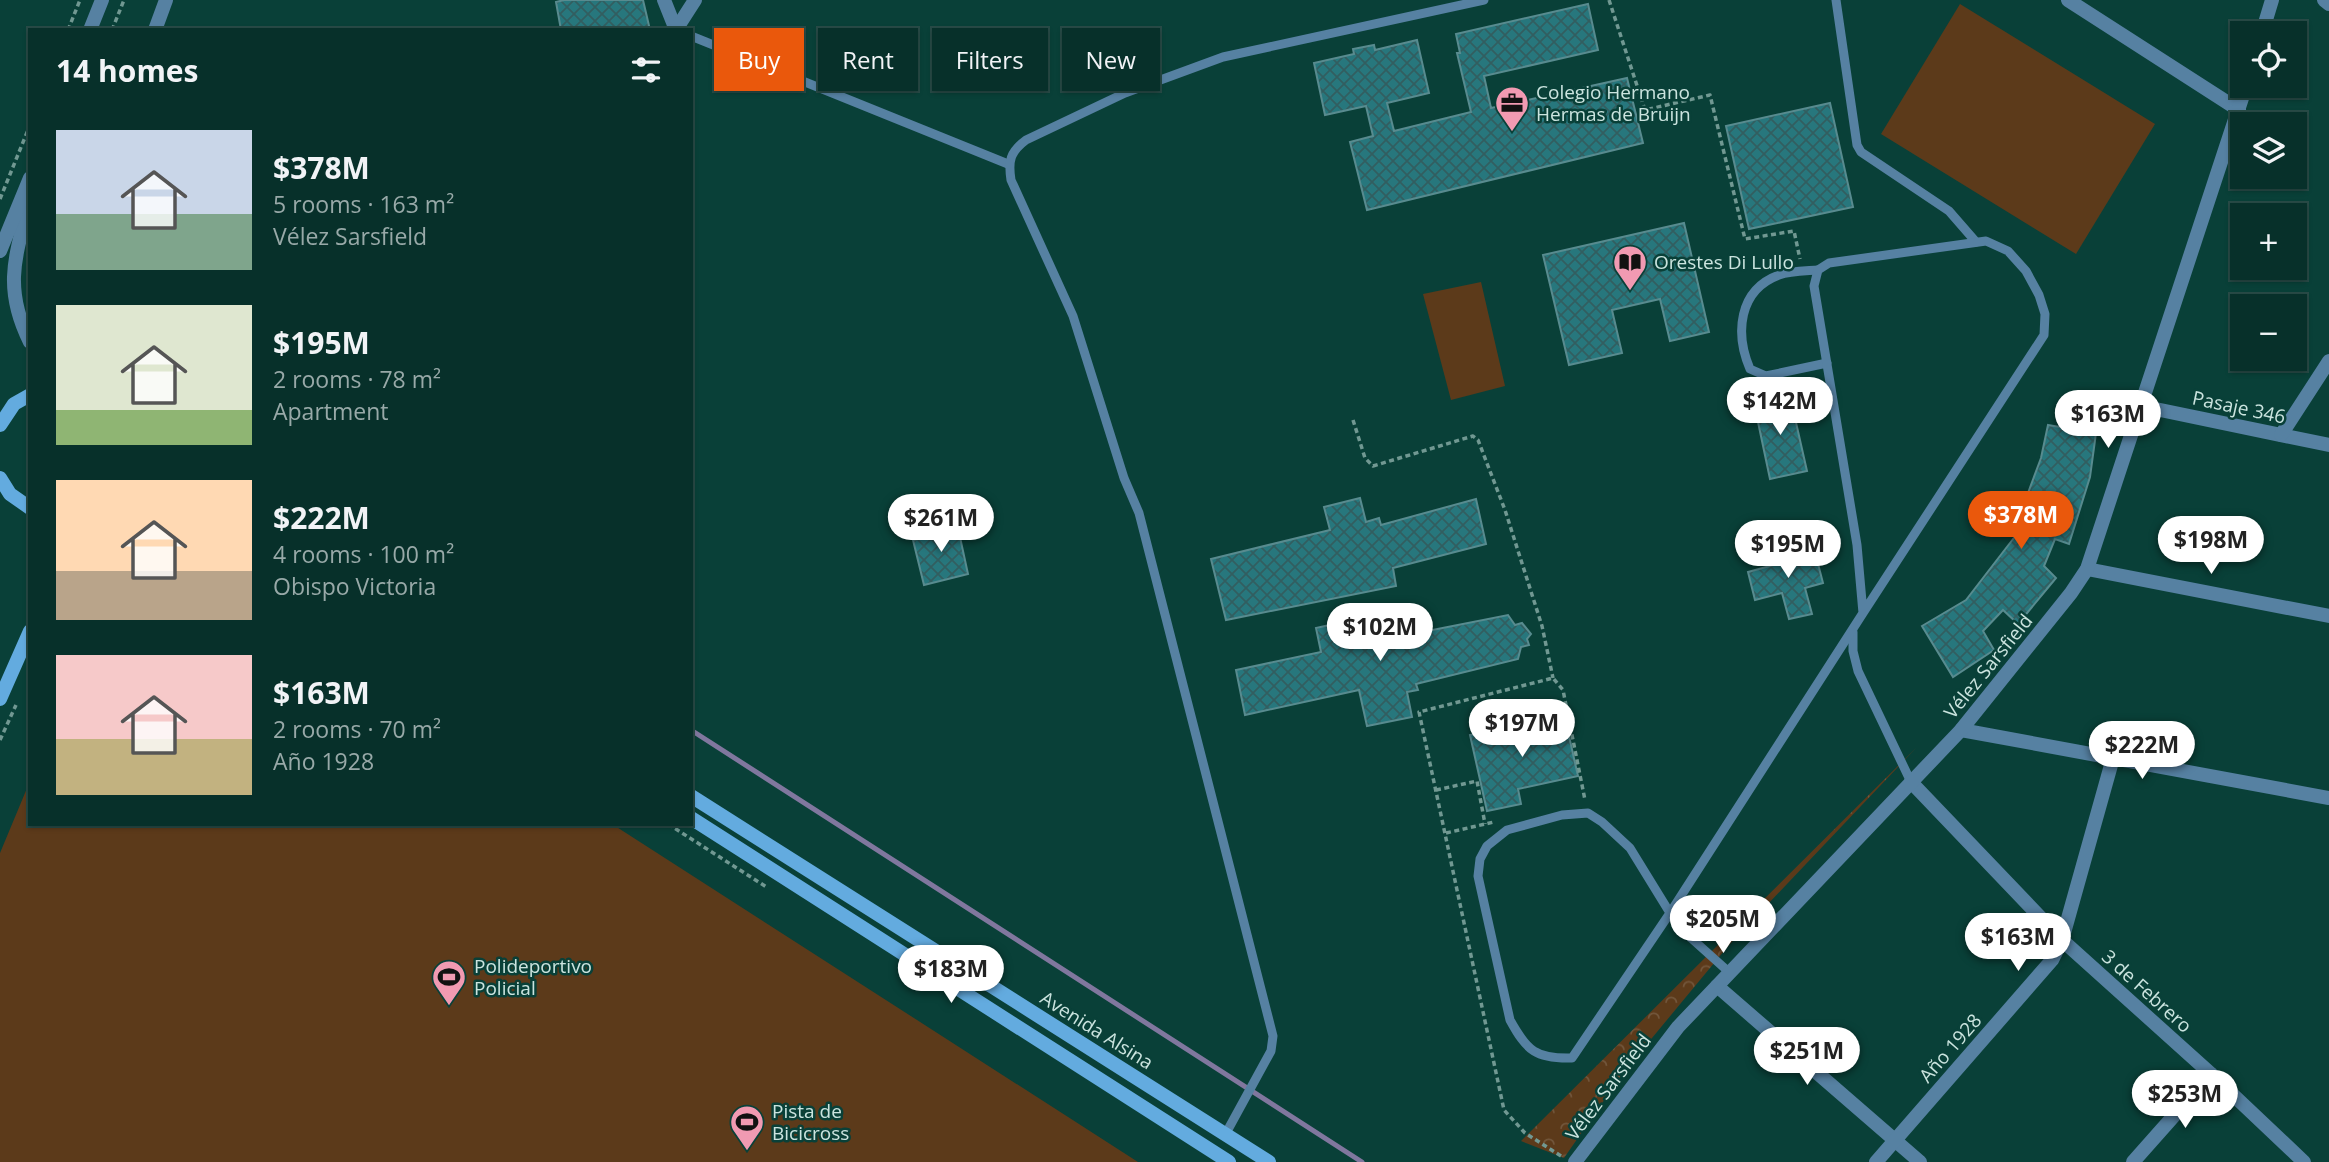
<!DOCTYPE html>
<html lang="en">
<head>
<meta charset="utf-8">
<style>
	body { margin:0; font-family:"Open Sans",sans-serif; background:#103832; color:#f1f3f6; height:100vh; display:flex; flex-direction:column; font-size:26px; white-space:nowrap }
	* { box-sizing:border-box; margin:0 }
	p { font-size:23px; color:#98a9a8 }
	.icon { flex:none; width:38px; height:38px; fill:none; stroke:currentColor; stroke-width:2; stroke-linecap:round; stroke-linejoin:round }
	.map { position:relative; flex:1; overflow:hidden }
	.drawer { position:absolute; left:28px; top:28px; width:665px; height:798px; display:flex; flex-direction:column; background:#07302a; border-radius:0px; box-shadow:0 2px 5px #0004,0 0 0 2px #284b47 }
	.drawer>* { flex:none }
	.hud { position:absolute; left:714px; top:28px; width:665px; height:63px; display:flex; gap:14px }
	.controls { position:absolute; left:2230px; top:21px; display:grid; gap:14px }
	.controls a { display:grid; place-items:center; width:77px; height:77px; border-radius:0px; background:#07302a; box-shadow:0 2px 5px #0004,0 0 0 2px #284b47; font-size:35px }
	.price { position:absolute; translate:-50% -60px; padding:0 16px; border-radius:24px; background:#fff; color:#222; font-size:23px; line-height:46px; filter:drop-shadow(0 2px 4px #0008) }
	.price::after { content:''; position:absolute; left:50%; top:42px; width:21px; height:16px; margin-left:-10px; background:inherit; clip-path:polygon(0 0,100% 0,50% 100%) }
	.price.current { background:#ea580c; color:#fff }
	ul { padding:0; list-style:none }
	li { display:flex; align-items:center; gap:21px; height:175px; padding:0 28px }
	li span { display:grid; place-items:center; flex:none; width:196px; height:140px; border-radius:0px; color:#555 }
	li>.icon { margin-inline-start:auto }
	span .icon { width:84px; height:84px; fill:#fffc; stroke-width:1 }
	li b { font-size:30px }
	h2 { display:flex; justify-content:space-between; align-items:center; height:84px; padding:0 28px; font-size:30px }
	.chip { padding:0 24px; border-radius:0px; background:#07302a; box-shadow:0 2px 5px #0004,0 0 0 2px #284b47; font-size:24px; line-height:63px }
	.chip.current { background:#ea580c; color:#fff }
	.map>svg:first-child { display:block }
	.park { fill:url(#park-crowns) }
	.pitch { fill:#5c3a1a }
	.lines { fill:none; stroke-linecap:round; stroke-linejoin:round }
	.stream { stroke:#80779e; stroke-width:5 }
	.building { fill:url(#building-cross-hatch); stroke:#588b8f; stroke-width:2 }
	.path { stroke:#719892; stroke-width:3.5; stroke-dasharray:5 3.5; stroke-linecap:butt }
	.service { stroke:#5681a2; stroke-width:9 }
	.minor { stroke:#5681a2; stroke-width:14 }
	.tertiary { stroke:#5681a2; stroke-width:14 }
	.secondary { stroke:#63abdf; stroke-width:14 }
	.labels { text-anchor:middle; stroke-width:5; stroke-linejoin:round; paint-order:stroke }
	.poi-label { font-size:19px; fill:#cbe4df; stroke:#094038; text-anchor:start }
	.street-label { font-size:19px; fill:#cbe4df; stroke:#094038 }
</style>
</head>
<body>
<div class="map">
<svg width="2329" height="1162" viewBox="0 0 2329 1162">
	<defs>
		<pattern id="park-crowns" width="20" height="18" patternUnits="userSpaceOnUse" patternTransform="scale(1.75)"><rect width="20" height="18" fill="#5c3a1a"/><path d="M2 6a3 3 0 1 1 6 0M12 15a3 3 0 1 1 6 0" fill="none" stroke="#72563b"/></pattern>
		<pattern id="building-cross-hatch" width="8" height="8" patternUnits="userSpaceOnUse" patternTransform="scale(1.75)"><rect width="8" height="8" fill="#27777d"/><path d="M0 0l8 8M0 8l8-8" fill="none" stroke="#325e60"/></pattern>
	</defs>
	<rect width="100%" height="100%" fill="#094038"/>
	<path class="park" d="M1916 748 1729 945 1623 1073 1564 1158 1521 1141Z"/>
	<g class="pitch">
		<path d="M1960 4 2155 124 2076 254 1881 134Z"/>
		<path d="M1481 282 1505 386 1451 400 1423 294Z"/>
		<path d="M30 781V824H612L1138 1162H0V853Z"/>
	</g>
	<g class="lines">
		<path class="stream" d="M691 730 1362 1162"/>
	</g>
	<g class="building">
		<path d="M564 0H643L650 30H561L556 2Z"/>
		<path d="M1588 4 1598 50 1484 76 1491 108 1627 78 1643 143 1367 210 1350 142 1373 136 1366 106 1325 115 1314 63 1354 54 1353 49 1374 45 1375 50 1417 40 1429 93 1387 103 1394 131 1471 112 1457 53H1460L1456 34Z"/>
		<path d="M1830 103 1853 207 1749 229 1726 126Z"/>
		<path d="M1684 223 1709 332 1670 341 1660 299 1612 310 1622 353 1569 365 1543 255Z"/>
		<path d="M1790 396 1807 471 1770 479 1754 403Z"/>
		<path d="M2048 425 2096 433 2090 477 2069 544 2055 539 2044 566 2056 578 2018 624 2003 610 1983 631 1994 650 1953 677 1922 626 1966 600 2020 530 2015 528 2041 458Z"/>
		<path d="M1360 498 1366 522 1379 518 1381 525 1476 499 1486 544 1393 568 1396 586 1226 620 1211 559 1330 530 1324 507Z"/>
		<path d="M946 517 949 530 958 528 968 574 924 585 913 540 934 536 931 521Z"/>
		<path d="M1796 543 1801 560 1816 556 1823 583 1805 588 1812 614 1789 619 1782 593 1755 600 1748 572 1777 564 1773 549Z"/>
		<path d="M1401 609 1407 635 1508 615 1515 625 1522 623 1531 634 1527 639 1529 645 1521 647 1518 659 1416 684 1418 690 1407 692 1412 717 1367 726 1359 690 1245 715 1236 670 1321 652 1316 628Z"/>
		<path d="M1564 714 1578 776 1518 789 1521 804 1487 811 1470 735Z"/>
	</g>
	<g class="lines">
		<g class="path">
			<path d="M1609 0 1645 110 1710 95 1745 239 1794 231 1800 259"/>
			<path d="M68 30 80 0"/>
			<path d="M112 30 124 0"/>
			<path d="M0 199 30 125"/>
			<path d="M1353 420 1365 458 1373 466 1473 436 1478 440 1505 510 1542 626 1553 678"/>
			<path d="M0 740 16 705"/>
			<path d="M1436 790 1477 781 1485 824"/>
			<path d="M668 824 768 888"/>
			<path d="M1446 833 1494 822"/>
			<path d="M1561 1156 1525 1133 1504 1110 1419 712 1553 678 1563 690 1585 800"/>
		</g>
		<g class="service">
			<path d="M1836 0 1857 145 1861 152 1949 211 1976 242"/>
			<path d="M691 36 1008 164"/>
			<path d="M1818 270C1806 271 1790 271 1779 275 1738 290 1735 334 1750 369L1766 376 1827 363"/>
			<path d="M1853 632V651L1858 671 1911 782"/>
			<path d="M1730 973 1691 938 1670 913 1630 848 1602 822 1588 813 1562 815 1507 830 1487 846 1480 859 1478 876 1510 1020C1527 1051 1536 1059 1572 1058L1670 913 1863 613 1857 545 1814 286 1818 270 1829 263 1986 241 2008 251 2026 271 2039 295 2045 314 2044 335 1863 613"/>
			<path d="M1225 1135 1271 1051 1273 1036 1139 513 1124 478 1073 316 1011 180C1008 161 1010 152 1026 140L1125 93 1223 57 1484 0"/>
		</g>
		<g class="minor">
			<path d="M664 0 676 30"/>
			<path d="M2068 0 2239 110"/>
			<path d="M2324 0 2329 4"/>
			<path d="M677 28 695 0"/>
			<path d="M155 30 166 0"/>
			<path d="M2262 33 2272 0"/>
			<path d="M2141 406 2329 445"/>
			<path d="M2281 435 2329 361"/>
			<path d="M2087 569 2329 616"/>
			<path d="M1961 730 2329 798"/>
			<path d="M1911 782 2062 940 2211 1074 2304 1162"/>
			<path d="M1717 986 1920 1162"/>
			<path d="M1575 1162 1678 1027 1961 730 2071 593 2087 569 2246 86"/>
			<path d="M1876 1162 2052 960 2062 940 2113 758"/>
			<path d="M2133 1162 2211 1074"/>
		</g>
		<g class="tertiary">
			<path d="M90 30 102 0"/>
			<path d="M30 202C15 256 3 288 30 342"/>
			<path d="M0 251 30 178"/>
		</g>
		<g class="secondary">
			<path d="M0 425 14 404 30 395"/>
			<path d="M0 478 10 494 30 508"/>
			<path d="M0 699 30 631"/>
			<path d="M691 796 1269 1162"/>
			<path d="M691 818 1229 1162"/>
		</g>
	</g>
	<defs>
		<g id="office-pin" transform="scale(1.75)"><path d="M0 17L-7.5 6A9.5 9.5 0 1 1 7.5 6Z" fill="#f19ab2" stroke="#094038"/><path d="M-6-3h4V-5.5h4V-3h4V5H-6ZM-1-4.5V-3h2v-1.5ZM-6 0V1H6V0Z" fill="#111"/></g>
		<g id="library-pin" transform="scale(1.75)"><path d="M0 17L-7.5 6A9.5 9.5 0 1 1 7.5 6Z" fill="#f19ab2" stroke="#094038"/><path d="M-6-4Q-3-5.5-.7-3.5V5Q-3 3-6 4ZM6-4Q3-5.5 .7-3.5V5Q3 3 6 4Z" fill="#111"/></g>
		<g id="stadium-pin" transform="scale(1.75)"><path d="M0 17L-7.5 6A9.5 9.5 0 1 1 7.5 6Z" fill="#f19ab2" stroke="#094038"/><path d="M0-5a6.5 5 0 1 0 0 10a6.5 5 0 1 0 0-10ZM-3.5-1.8h7v3.6h-7Z" fill="#111"/></g>
	</defs>
	<g fill-rule="evenodd">
		<use href="#office-pin" x="1512" y="103"/>
		<use href="#library-pin" x="1630" y="262"/>
		<use href="#stadium-pin" x="449" y="977"/>
		<use href="#stadium-pin" x="747" y="1122"/>
	</g>
	<g class="labels">
		<g class="poi-label">
			<text x="1536" y="99">Colegio Hermano<tspan x="1536" dy="22">Hermas de Bruijn</tspan></text>
			<text x="1654" y="269">Orestes Di Lullo</text>
			<text x="474" y="973">Polideportivo<tspan x="474" dy="22">Policial</tspan></text>
			<text x="772" y="1118">Pista de<tspan x="772" dy="22">Bicicross</tspan></text>
		</g>
		<g class="street-label">
			<text transform="translate(2239 407) rotate(12)" y="7">Pasaje 346</text>
			<text transform="translate(1988 666) rotate(-51)" y="7">Vélez Sarsfield</text>
			<text transform="translate(2147 991) rotate(42)" y="7">3 de Febrero</text>
			<text transform="translate(1097 1030) rotate(32)" y="7">Avenida Alsina</text>
			<text transform="translate(1950 1048) rotate(-49)" y="7">Año 1928</text>
			<text transform="translate(1608 1087) rotate(-53)" y="7">Vélez Sarsfield</text>
		</g>
	</g>
</svg>
<div class="controls">
<a><svg class="icon" aria-label="locate" viewBox="0 0 24 24"><circle cx="12" cy="12" r="6"/><path d="M12 2v4M12 18v4M2 12h4M18 12h4"/></svg></a>
<a><svg class="icon" aria-label="layers" viewBox="0 0 24 24"><path d="M12 4l9 5-9 5-9-5zM3 14l9 5 9-5"/></svg></a>
<a>+</a>
<a>−</a>
</div>
<b class="price" style="left:1780px;top:437px">$142M</b>
<b class="price" style="left:2108px;top:450px">$163M</b>
<b class="price current" style="left:2021px;top:551px">$378M</b>
<b class="price" style="left:941px;top:554px">$261M</b>
<b class="price" style="left:2211px;top:576px">$198M</b>
<b class="price" style="left:1788px;top:580px">$195M</b>
<b class="price" style="left:1380px;top:663px">$102M</b>
<b class="price" style="left:1522px;top:759px">$197M</b>
<b class="price" style="left:2142px;top:781px">$222M</b>
<b class="price" style="left:1723px;top:955px">$205M</b>
<b class="price" style="left:2018px;top:973px">$163M</b>
<b class="price" style="left:951px;top:1005px">$183M</b>
<b class="price" style="left:1807px;top:1087px">$251M</b>
<b class="price" style="left:2185px;top:1130px">$253M</b>
<div class="hud">
<a class="chip current">Buy</a>
<a class="chip">Rent</a>
<a class="chip">Filters</a>
<a class="chip">New</a>
</div>
<section class="drawer">
<h2>14 homes<svg class="icon" aria-label="filters" viewBox="0 0 24 24"><path d="M4 7h16M4 17h16"/><circle cx="9" cy="7" r="2"/><circle cx="15" cy="17" r="2"/></svg></h2>
<ul>
<li><span style="background:linear-gradient(#c9d6e8 60%,#7fa58c 0)"><svg class="icon" aria-label="home" viewBox="0 0 24 24"><path d="M3 11l9-7 9 7M6 9v11h12V9"/></svg></span><div><b>$378M</b><p>5 rooms · 163 m²</p><p>Vélez Sarsfield</p></div></li>
<li><span style="background:linear-gradient(#dfe7d0 75%,#8fb573 0)"><svg class="icon" aria-label="home" viewBox="0 0 24 24"><path d="M3 11l9-7 9 7M6 9v11h12V9"/></svg></span><div><b>$195M</b><p>2 rooms · 78 m²</p><p>Apartment</p></div></li>
<li><span style="background:linear-gradient(#ffd9b3 65%,#b9a48a 0)"><svg class="icon" aria-label="home" viewBox="0 0 24 24"><path d="M3 11l9-7 9 7M6 9v11h12V9"/></svg></span><div><b>$222M</b><p>4 rooms · 100 m²</p><p>Obispo Victoria</p></div></li>
<li><span style="background:linear-gradient(#f6c9c9 60%,#c2b280 0)"><svg class="icon" aria-label="home" viewBox="0 0 24 24"><path d="M3 11l9-7 9 7M6 9v11h12V9"/></svg></span><div><b>$163M</b><p>2 rooms · 70 m²</p><p>Año 1928</p></div></li>
</ul>
</section>
</div>
</body>
</html>
